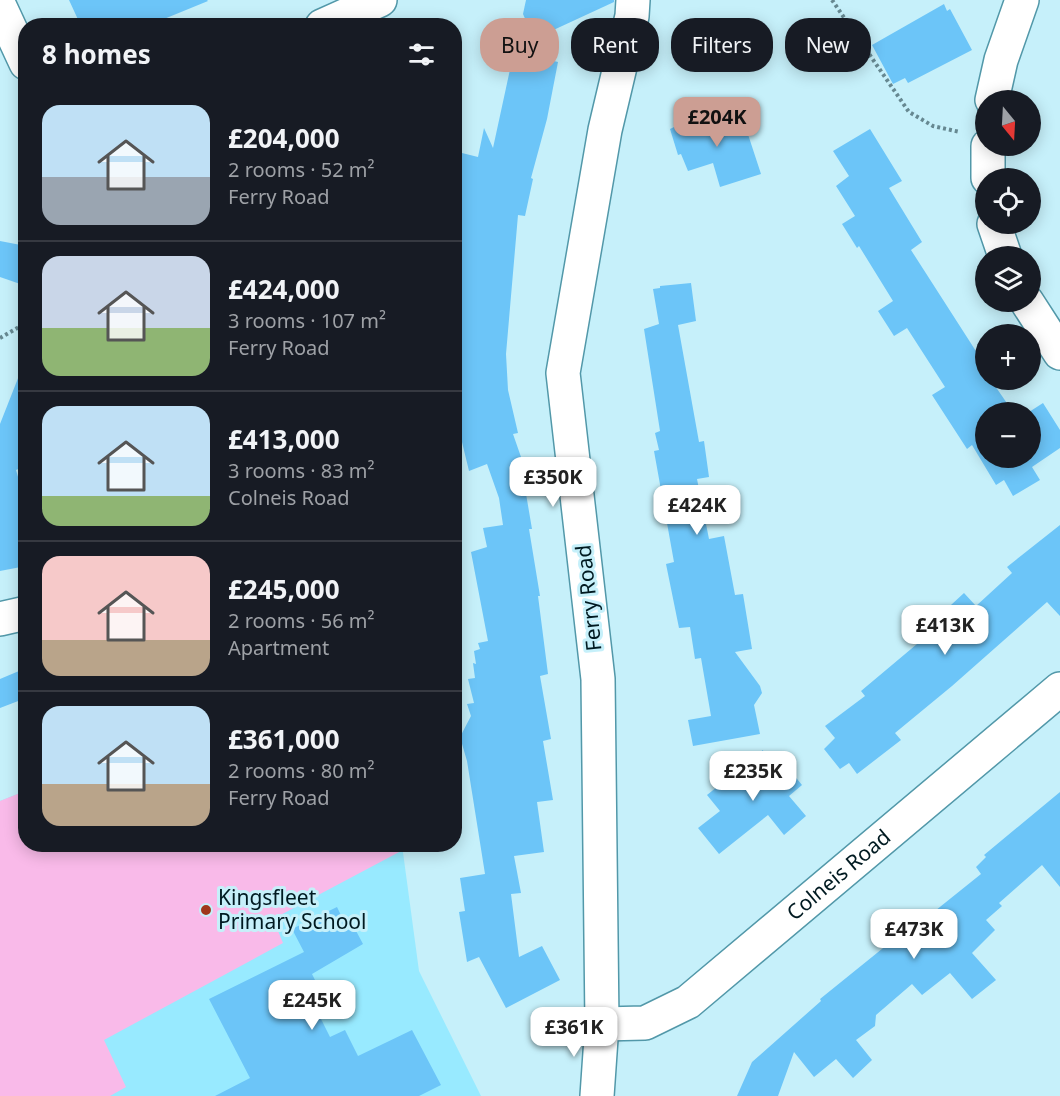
<!DOCTYPE html>
<html lang="en">
<head>
<meta charset="utf-8">
<style>
	body { margin:0; font-family:"Noto Sans",sans-serif; background:#20242c; color:#f1f3f6; height:100vh; display:flex; flex-direction:column; font-size:22px; white-space:nowrap }
	* { box-sizing:border-box; margin:0 }
	p { font-size:20px; color:#9ea1a6 }
	.icon { flex:none; width:33px; height:33px; fill:none; stroke:currentColor; stroke-width:2; stroke-linecap:round; stroke-linejoin:round }
	.map { position:relative; flex:1; overflow:hidden }
	.sheet { position:absolute; left:18px; top:18px; width:444px; height:834px; display:flex; flex-direction:column; background:#171b24; border-radius:24px; box-shadow:0 3px 15px #0003 }
	.sheet>* { flex:none }
	.top-card { position:absolute; left:480px; top:18px; width:489px; height:54px; display:flex; gap:12px }
	.needle { width:39px; rotate:162deg }
	.controls { position:absolute; left:975px; top:90px; display:grid; gap:12px }
	.controls a { display:grid; place-items:center; width:66px; height:66px; border-radius:50%; background:#171b24; box-shadow:0 3px 15px #0003; font-size:30px }
	.price { position:absolute; translate:-50% -51px; padding:0 14px; border-radius:12px; background:#fff; color:#222; font-size:20px; line-height:39px; filter:drop-shadow(0 2px 3px #0008) }
	.price::after { content:''; position:absolute; left:50%; top:36px; width:18px; height:14px; margin-left:-9px; background:inherit; clip-path:polygon(0 0,100% 0,50% 100%) }
	.price.selected { background:#cc9e93; color:#111 }
	ul { padding:0; list-style:none }
	li { display:flex; align-items:center; gap:18px; height:150px; padding:0 24px }
	li+li { border-top:2px solid #363941 }
	li span { display:grid; place-items:center; flex:none; width:168px; height:120px; border-radius:18px; color:#555 }
	li>.icon { margin-inline-start:auto }
	span .icon { width:72px; height:72px; fill:#fffc; stroke-width:1 }
	li b { font-size:26px }
	h2 { display:flex; justify-content:space-between; align-items:center; height:72px; padding:0 24px; font-size:26px }
	.pill { padding:0 21px; border-radius:24px; background:#171b24; box-shadow:0 3px 15px #0003; font-size:21px; line-height:54px }
	.pill.selected { background:#cc9e93; color:#111 }
	.map>svg:first-child { display:block }
	.built { fill:#98eaff }
	.green { fill:#f9bae9 }
	.building { fill:#6cc5f8 }
	.lines { fill:none; stroke-linecap:round; stroke-linejoin:round }
	.minor-casing { stroke:#5298a9; stroke-width:36 }
	.path { stroke:#668891; stroke-width:4; stroke-dasharray:3 3; stroke-linecap:butt }
	.minor { stroke:#fff; stroke-width:33 }
	.poi-dot { fill:#9f371b; stroke:#c6f0fa; stroke-width:2 }
	.labels { text-anchor:middle; stroke-width:6; stroke-linejoin:round; paint-order:stroke }
	.street-label { font-size:21px; fill:#001a21; stroke:#c6f0fa }
	.poi-label { font-size:21px; fill:#001a21; stroke:#c6f0fa; text-anchor:start }
</style>
</head>
<body>
<div class="map">
<svg width="1060" height="1096" viewBox="0 0 1060 1096">
	<rect width="100%" height="100%" fill="#c6f0fa"/>
	<path class="built" d="M25 791 26 844 402 845 419 971 481 1096H0V801Z"/>
	<path class="green" d="M25 791 26 844H402L403 850 273 919 283 943 104 1040 126 1087 110 1096H0V801Z"/>
	<g class="building">
		<path d="M69 0H207L208 1 164 19 167 26H81Z"/>
		<path d="M526 0H614V2L534 39 523 14Z"/>
		<path d="M944 4 947 11 950 9 972 50 908 83 905 78 893 84 872 45Z"/>
		<path d="M514 51 558 62 547 119 531 178 533 179 525 216 518 215 506 354 508 390 518 433 513 434 529 480 524 482 532 529H529L540 596H538L548 674 540 676 551 739 543 741 553 800 537 802 544 852 514 856 521 893 511 894 519 957 542 946 560 980 506 1008 479 957 467 962 459 912 465 911 460 878 485 874 467 761 460 737 471 716 467 704 474 703 468 679 475 678 473 663 476 664 474 651 480 649 478 643 488 641 471 552 487 547 483 528 503 525 499 498 487 464 469 471 454 409 456 292 454 291V193L462 153 478 157 484 128 493 148Z"/>
		<path d="M703 113 707 125 741 113 761 174 720 187 713 163 688 171 681 154 678 155 670 129Z"/>
		<path d="M870 129 902 181 889 188 922 242 911 250 981 359 979 360 986 370V380H991L1013 412H986V458H1030V412H1029L1043 403 1060 430V448L1032 467 1040 480 1013 496 1004 480 996 485 972 445 967 449 932 395 945 387 907 328 894 336 878 311 893 301 859 246 857 248 842 224 855 216 836 186 849 176 833 151Z"/>
		<path d="M0 241 26 246V286L0 277Z"/>
		<path d="M691 283 696 321 678 325 699 442 704 441 709 477 697 479 709 539 724 536 735 595 743 594 752 649 735 652 760 686 762 693 754 705 760 734 693 746 688 720 711 716 701 658 695 659 690 627 679 628 666 564 674 562 654 451 659 450 655 433 660 431 644 329 659 324 653 289 660 288V286Z"/>
		<path d="M24 363 26 466 16 470 26 504V566L0 571V424Z"/>
		<path d="M1060 525V616L1047 602 952 686 895 733 901 740 857 774 849 763 840 769 824 749 835 738 825 726 865 696 861 691 917 644 913 640 964 593 976 606 1012 573 1007 567Z"/>
		<path d="M19 671 20 674 26 671V698L0 708V679Z"/>
		<path d="M763 750 766 770 780 758 802 785 789 796 806 816 784 835 768 815 719 854 698 828 720 811 707 795Z"/>
		<path d="M1060 792V887L1042 865 999 903 1002 906 986 920 995 930 972 953 996 980 972 999 950 973 922 995 912 984 876 1015 875 1026 856 1040 872 1060 853 1078 836 1059 814 1077 794 1052 778 1096H737L752 1062 821 1001 820 999 898 936 900 939 981 874 976 867 986 857 984 855Z"/>
		<path d="M337 907 348 930 354 927 363 944 312 974 317 984 307 991 330 1037 345 1030 358 1056 412 1030 441 1085 419 1096H215L250 1078 209 999 304 952 292 929Z"/>
	</g>
	<g class="lines">
		<g class="minor-casing">
			<g id="minor">
				<path d="M0 7 26 63"/>
				<path d="M322 26 380 0"/>
				<path d="M992 100 1001 60 1022 0"/>
				<path d="M988 178V146"/>
				<path d="M994 224 1005 256"/>
				<path d="M1027 302 1060 353"/>
				<path d="M0 619 26 613"/>
				<path id="s1" d="M602 1024 645 1023 688 1002 1060 689"/>
				<path d="M597 1096 602 1024 598 679 563 373 605 130 632 16 633 0"/>
			</g>
		</g>
		<g class="path">
			<path d="M832 0 909 112 933 126 960 132"/>
			<path d="M0 338 26 323"/>
		</g>
		<use href="#minor" class="minor"/>
	</g>
	<circle class="poi-dot" cx="206" cy="910" r="6"/>
	<g class="labels">
		<g class="street-label">
			<text transform="translate(589 598) rotate(-96)" y="7">Ferry Road</text>
			<text dy="7" stroke="none"><textPath href="#s1" startOffset="288">Colneis Road</textPath></text>
		</g>
		<g class="poi-label">
			<text x="218" y="905">Kingsfleet<tspan x="218" dy="24">Primary School</tspan></text>
		</g>
	</g>
</svg>
<div class="controls">
<a><svg class="needle" viewBox="-14 -14 28 28"><path d="M0-13l5 13h-10z" fill="#e53935"/><path d="M0 13l5-13h-10z" fill="#9ea1a6"/></svg></a>
<a><svg class="icon" aria-label="locate" viewBox="0 0 24 24"><circle cx="12" cy="12" r="6"/><path d="M12 2v4M12 18v4M2 12h4M18 12h4"/></svg></a>
<a><svg class="icon" aria-label="layers" viewBox="0 0 24 24"><path d="M12 4l9 5-9 5-9-5zM3 14l9 5 9-5"/></svg></a>
<a>+</a>
<a>−</a>
</div>
<b class="price selected" style="left:717px;top:148px">£204K</b>
<b class="price" style="left:553px;top:508px">£350K</b>
<b class="price" style="left:697px;top:536px">£424K</b>
<b class="price" style="left:945px;top:656px">£413K</b>
<b class="price" style="left:753px;top:802px">£235K</b>
<b class="price" style="left:914px;top:960px">£473K</b>
<b class="price" style="left:312px;top:1031px">£245K</b>
<b class="price" style="left:574px;top:1058px">£361K</b>
<div class="top-card">
<a class="pill selected">Buy</a>
<a class="pill">Rent</a>
<a class="pill">Filters</a>
<a class="pill">New</a>
</div>
<section class="sheet">
<h2>8 homes<svg class="icon" aria-label="filters" viewBox="0 0 24 24"><path d="M4 7h16M4 17h16"/><circle cx="9" cy="7" r="2"/><circle cx="15" cy="17" r="2"/></svg></h2>
<ul>
<li><span style="background:linear-gradient(#bfe0f5 60%,#9aa5b1 0)"><svg class="icon" aria-label="home" viewBox="0 0 24 24"><path d="M3 11l9-7 9 7M6 9v11h12V9"/></svg></span><div><b>£204,000</b><p>2 rooms · 52 m²</p><p>Ferry Road</p></div></li>
<li><span style="background:linear-gradient(#c9d6e8 60%,#8fb573 0)"><svg class="icon" aria-label="home" viewBox="0 0 24 24"><path d="M3 11l9-7 9 7M6 9v11h12V9"/></svg></span><div><b>£424,000</b><p>3 rooms · 107 m²</p><p>Ferry Road</p></div></li>
<li><span style="background:linear-gradient(#bfe0f5 75%,#8fb573 0)"><svg class="icon" aria-label="home" viewBox="0 0 24 24"><path d="M3 11l9-7 9 7M6 9v11h12V9"/></svg></span><div><b>£413,000</b><p>3 rooms · 83 m²</p><p>Colneis Road</p></div></li>
<li><span style="background:linear-gradient(#f6c9c9 70%,#b9a48a 0)"><svg class="icon" aria-label="home" viewBox="0 0 24 24"><path d="M3 11l9-7 9 7M6 9v11h12V9"/></svg></span><div><b>£245,000</b><p>2 rooms · 56 m²</p><p>Apartment</p></div></li>
<li><span style="background:linear-gradient(#bfe0f5 65%,#b9a48a 0)"><svg class="icon" aria-label="home" viewBox="0 0 24 24"><path d="M3 11l9-7 9 7M6 9v11h12V9"/></svg></span><div><b>£361,000</b><p>2 rooms · 80 m²</p><p>Ferry Road</p></div></li>
</ul>
</section>
</div>
</body>
</html>
